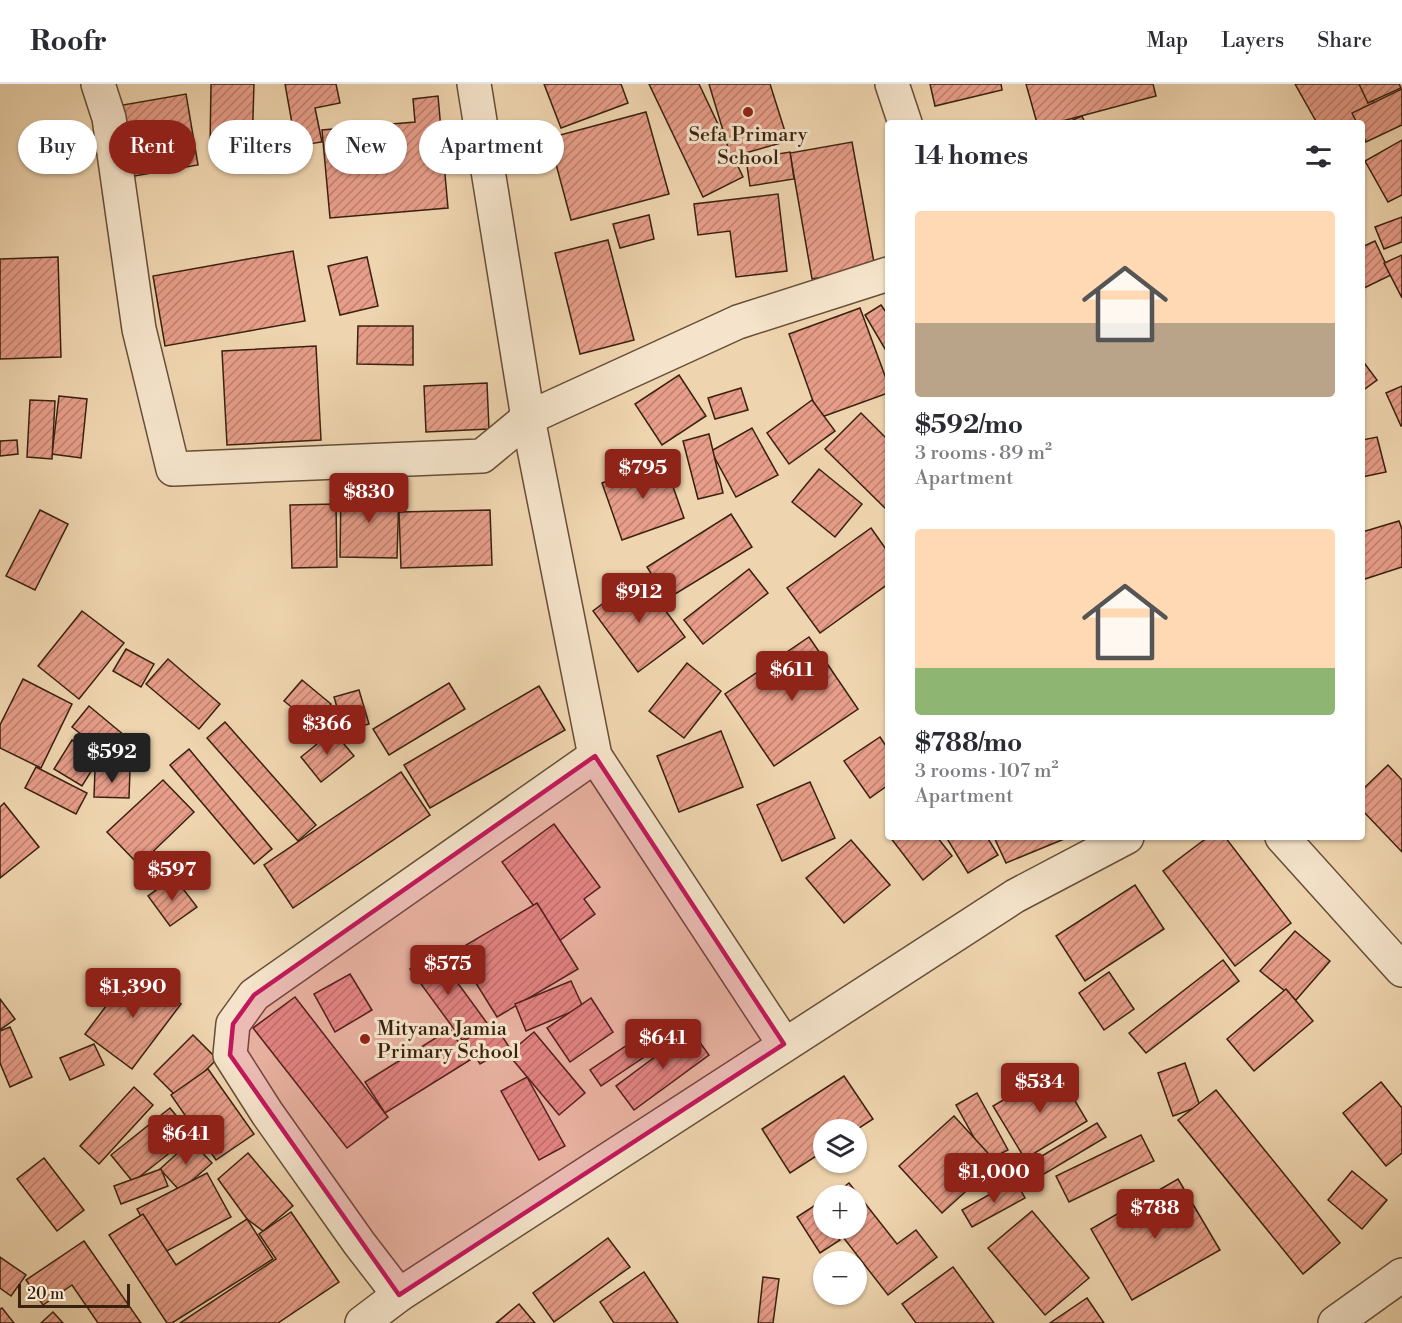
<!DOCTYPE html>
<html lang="en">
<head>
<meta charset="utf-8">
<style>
	body { margin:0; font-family:"Libre Bodoni",serif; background:#f7f7f7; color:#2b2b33; height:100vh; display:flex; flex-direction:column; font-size:22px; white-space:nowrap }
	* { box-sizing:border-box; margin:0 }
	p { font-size:20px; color:#7c7c81 }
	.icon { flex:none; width:33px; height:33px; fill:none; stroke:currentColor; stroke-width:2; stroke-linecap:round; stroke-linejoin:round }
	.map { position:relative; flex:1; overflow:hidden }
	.panel { position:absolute; left:885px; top:36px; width:480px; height:720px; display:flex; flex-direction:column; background:#fff; border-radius:6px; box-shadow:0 2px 4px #0004 }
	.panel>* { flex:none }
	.guide { position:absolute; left:18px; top:36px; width:570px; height:54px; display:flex; gap:12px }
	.tools { position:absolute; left:813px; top:1035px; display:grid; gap:12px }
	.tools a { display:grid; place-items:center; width:54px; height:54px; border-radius:50%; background:#fff; box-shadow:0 2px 4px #0004; font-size:30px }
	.scale { position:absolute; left:18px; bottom:15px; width:112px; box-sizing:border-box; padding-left:6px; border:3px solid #39210f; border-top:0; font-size:16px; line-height:21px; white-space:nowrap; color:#39210f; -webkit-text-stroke:4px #f5e4cb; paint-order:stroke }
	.price { position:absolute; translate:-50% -51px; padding:0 14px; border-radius:6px; background:#8f2418; color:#fff; font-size:20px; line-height:39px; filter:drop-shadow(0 2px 3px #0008) }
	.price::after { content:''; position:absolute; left:50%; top:36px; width:18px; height:14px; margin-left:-9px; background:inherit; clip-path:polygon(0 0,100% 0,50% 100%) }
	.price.current { background:#222; color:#fff }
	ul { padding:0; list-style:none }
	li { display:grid; align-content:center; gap:12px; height:318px; padding:0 30px }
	li span { display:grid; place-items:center; height:186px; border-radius:6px; color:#555 }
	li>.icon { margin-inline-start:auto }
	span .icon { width:108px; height:108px; fill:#fffc; stroke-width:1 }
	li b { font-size:26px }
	h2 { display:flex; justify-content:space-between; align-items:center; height:72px; padding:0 30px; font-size:26px }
	.pill { padding:0 21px; border-radius:27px; background:#fff; box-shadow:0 2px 4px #0004; font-size:21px; line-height:54px }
	.pill.current { background:#8f2418; color:#fff }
	header { display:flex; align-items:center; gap:36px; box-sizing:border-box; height:84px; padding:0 30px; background:#fff; border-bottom:2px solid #e1e1e2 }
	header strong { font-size:28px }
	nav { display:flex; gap:33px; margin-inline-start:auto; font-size:21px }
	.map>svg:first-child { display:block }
	.building { fill:url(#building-hatch); stroke:#39210f; stroke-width:1.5 }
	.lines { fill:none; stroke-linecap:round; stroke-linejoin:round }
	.minor-casing { stroke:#664e37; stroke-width:36 }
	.minor { stroke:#f5e4cb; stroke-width:33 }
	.marked { fill:#c2185b; fill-opacity:0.2; stroke:#c2185b; stroke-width:4.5; stroke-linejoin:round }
	.poi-dot { fill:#8f2418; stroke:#f5e4cb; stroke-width:2 }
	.labels { text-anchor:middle; stroke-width:6; stroke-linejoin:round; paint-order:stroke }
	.poi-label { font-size:20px; fill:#39210f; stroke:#f5e4cb }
</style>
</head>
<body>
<header>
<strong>Roofr</strong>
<nav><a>Map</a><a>Layers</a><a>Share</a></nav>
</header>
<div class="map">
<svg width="1402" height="1239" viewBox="0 0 1402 1239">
	<defs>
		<pattern id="building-hatch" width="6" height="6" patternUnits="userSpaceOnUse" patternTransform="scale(1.5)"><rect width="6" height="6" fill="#e79d89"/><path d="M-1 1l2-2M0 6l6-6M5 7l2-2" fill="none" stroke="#bc806e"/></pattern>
	</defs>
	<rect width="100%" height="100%" fill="#efd5af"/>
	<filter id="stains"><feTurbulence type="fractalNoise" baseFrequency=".00333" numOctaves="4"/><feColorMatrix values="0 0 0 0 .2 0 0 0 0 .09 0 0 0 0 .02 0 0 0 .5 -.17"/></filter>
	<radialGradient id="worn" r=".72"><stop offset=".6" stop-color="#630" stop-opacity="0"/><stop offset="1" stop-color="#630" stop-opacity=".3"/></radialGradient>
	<g class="building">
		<path d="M211 0H254L252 65 210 63Z"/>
		<path d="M285 0H336L340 19 315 24 322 58 296 62Z"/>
		<path d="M544 0H621L628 19 561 44Z"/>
		<path d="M649 0H699L743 93 703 113Z"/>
		<path d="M709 0H770L788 57 731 73Z"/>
		<path d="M930 0H1001L1002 6 935 22Z"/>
		<path d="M1026 0H1153L1156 12 1055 39H1037Z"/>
		<path d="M1295 0H1364L1377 25 1352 39H1317Z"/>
		<path d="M1359 0H1399L1401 4 1368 19Z"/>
		<path d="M1402 5V41L1366 58 1362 49V39H1357L1352 29Z"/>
		<path d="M186 10 198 81 129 93 117 22Z"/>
		<path d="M438 12 448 124 330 134 322 46 415 38 413 15Z"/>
		<path d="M646 28 669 110 571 136 549 54Z"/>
		<path d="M1082 32 1085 39H1066Z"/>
		<path d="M1402 56V111L1388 118 1365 77Z"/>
		<path d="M852 58 875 184 812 195 790 69Z"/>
		<path d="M790 68 794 95 750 102 746 75Z"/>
		<path d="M778 110 787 187 736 193 730 147 698 151 694 120Z"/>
		<path d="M649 131 654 155 620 164 613 140Z"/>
		<path d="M1402 133V158L1384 165 1375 143Z"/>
		<path d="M608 156 634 256 580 270 555 169Z"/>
		<path d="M1375 157 1391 191 1362 205V163Z"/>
		<path d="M293 167 305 237 165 262 153 192Z"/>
		<path d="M1402 171V214L1384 179Z"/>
		<path d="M58 173 61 273 0 275V175Z"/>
		<path d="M367 173 378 222 340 231 328 182Z"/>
		<path d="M881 221 888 231V270L865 231Z"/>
		<path d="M860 224 888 300V309L819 334 789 250Z"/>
		<path d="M358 242H413V281L357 280Z"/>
		<path d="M316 262 321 356 227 361 222 267Z"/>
		<path d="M1362 276 1377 296 1362 307Z"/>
		<path d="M679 291 706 332 662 361 635 320Z"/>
		<path d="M487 299 489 345 426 348 424 302Z"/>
		<path d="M1402 302V342H1401L1386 309Z"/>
		<path d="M741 304 748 326 715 335 708 314Z"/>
		<path d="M59 312 87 315 81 374 52 370Z"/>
		<path d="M30 316 55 317 52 375 27 373Z"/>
		<path d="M812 316 835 347 789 380 767 349Z"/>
		<path d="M861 329 888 356V427L825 365Z"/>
		<path d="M752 344 778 391 736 413 711 367Z"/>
		<path d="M709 350 723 409 698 415 683 357Z"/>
		<path d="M1377 353 1386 388 1362 393V356Z"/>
		<path d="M17 356 18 370 0 372V357Z"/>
		<path d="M664 377 684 434 622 456 602 399Z"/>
		<path d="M819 385 862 420 835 453 792 418Z"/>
		<path d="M341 406 399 407 397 474 340 473Z"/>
		<path d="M336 420 337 483 292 484 290 421Z"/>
		<path d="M40 426 68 440 35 506 6 492Z"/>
		<path d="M490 426 492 481 401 484 399 428Z"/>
		<path d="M731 430 752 463 667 515 647 483Z"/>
		<path d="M1399 437 1402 445V483L1365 495 1362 486V448Z"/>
		<path d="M871 444 888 468V500L820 549 787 504Z"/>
		<path d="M749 485 768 509 703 560 684 536Z"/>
		<path d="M640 492 685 553 638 588 593 527Z"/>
		<path d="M82 527 124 559 79 615 38 582Z"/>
		<path d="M809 553 858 625 774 682 725 610Z"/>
		<path d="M126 565 154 580 141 603 113 587Z"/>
		<path d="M168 575 220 620 199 645 146 600Z"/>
		<path d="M687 579 721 607 684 654 649 627Z"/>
		<path d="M23 595 72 620 41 684 0 664V641Z"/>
		<path d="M302 596 331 620 314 641 284 617Z"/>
		<path d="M449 599 465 625 389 671 373 645Z"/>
		<path d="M539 602 565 646 430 724 404 681Z"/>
		<path d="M359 606 369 640 344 647 334 613Z"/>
		<path d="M89 622 136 661 119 681 72 643Z"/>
		<path d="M225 638 316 741 298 757 207 654Z"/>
		<path d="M333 647 354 672 321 698 301 673Z"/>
		<path d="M721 647 743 703 679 728 657 672Z"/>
		<path d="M880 653 888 665V701L870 714 844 677Z"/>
		<path d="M72 656 100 673 82 702 54 685Z"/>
		<path d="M189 665 272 765 254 780 170 681Z"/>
		<path d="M1388 681 1402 696V768L1362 726V706Z"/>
		<path d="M36 683 87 709 76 730 25 704Z"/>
		<path d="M95 685 130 686 129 714 94 713Z"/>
		<path d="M401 688 430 731 293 824 264 781Z"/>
		<path d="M163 696 194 728 139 781 107 748Z"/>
		<path d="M810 698 835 754 782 777 757 721Z"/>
		<path d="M4 719 39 763 0 794V723Z"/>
		<path d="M554 740 600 803 584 815 595 830 559 857 502 778Z"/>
		<path d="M890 753H937L952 772 923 796Z"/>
		<path d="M946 753H987L998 771 968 789Z"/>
		<path d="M994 753H1069L1006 779Z"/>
		<path d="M1208 753H1225L1291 839 1235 882 1163 787Z"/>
		<path d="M851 756 890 801 844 839 806 794Z"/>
		<path d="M174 793 197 823 170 842 148 812Z"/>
		<path d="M1135 801 1164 845 1085 897 1056 852Z"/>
		<path d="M537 819 578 885 497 933 456 867Z"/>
		<path d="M1295 847 1330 877 1296 916 1260 887Z"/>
		<path d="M435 868 487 939 462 956 410 885Z"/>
		<path d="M1223 876 1239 897 1146 969 1129 949Z"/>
		<path d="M134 885 181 920 132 985 85 950Z"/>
		<path d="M1109 888 1134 925 1104 946 1079 909Z"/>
		<path d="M350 890 372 926 335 948 314 910Z"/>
		<path d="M571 897 583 923 526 947 515 920Z"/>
		<path d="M1286 905 1313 937 1254 987 1227 955Z"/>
		<path d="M295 913 388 1033 347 1064 253 944Z"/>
		<path d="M591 914 613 948 570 978 547 944Z"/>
		<path d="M0 915 15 935 0 946Z"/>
		<path d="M494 939 509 963 480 980 465 956Z"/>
		<path d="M660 939 671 955 601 1002 590 986Z"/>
		<path d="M10 943 32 993 10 1003 0 979V947Z"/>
		<path d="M450 945 470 976 385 1029 365 998Z"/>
		<path d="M691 946 709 971 634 1026 616 1002Z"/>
		<path d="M534 948 585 1009 559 1031 508 970Z"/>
		<path d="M193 951 217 975 178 1014 154 990Z"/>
		<path d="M94 960 104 981 70 996 60 974Z"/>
		<path d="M1185 979 1200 1022 1173 1032 1158 989Z"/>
		<path d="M208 985 254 1050 216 1076 171 1011Z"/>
		<path d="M1056 985 1087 1037 1025 1075 993 1022Z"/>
		<path d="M844 992 873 1035 856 1046H824V1067L790 1089 762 1045Z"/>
		<path d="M527 993 565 1062 539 1076 501 1007Z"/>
		<path d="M1381 998 1402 1024V1069L1386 1082 1343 1029Z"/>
		<path d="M134 1003 153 1021 99 1080 80 1062Z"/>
		<path d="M1216 1006 1340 1159 1303 1190 1178 1036Z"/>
		<path d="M977 1009 1008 1066 987 1077 956 1021Z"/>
		<path d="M170 1024 192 1051 133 1098 111 1071Z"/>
		<path d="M954 1032 997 1079 942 1129 899 1082Z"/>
		<path d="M1097 1039 1106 1053 1039 1093 1030 1079Z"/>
		<path d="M1141 1051 1154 1077 1069 1118 1056 1092Z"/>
		<path d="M191 1057 212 1079 180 1107 160 1085Z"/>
		<path d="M248 1069 293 1122 263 1147 247 1135 218 1095Z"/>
		<path d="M44 1074 84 1126 57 1147 17 1095Z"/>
		<path d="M161 1085 168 1102 121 1120 114 1102Z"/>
		<path d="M1352 1087 1387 1116 1362 1145 1328 1116Z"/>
		<path d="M207 1089 231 1133 161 1170 137 1125Z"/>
		<path d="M1178 1095 1220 1166 1132 1216 1091 1145Z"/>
		<path d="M1015 1096 1025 1114 972 1143 962 1126Z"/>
		<path d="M849 1099 897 1160 916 1146 937 1173 888 1211 836 1144H856V1112H832Z"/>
		<path d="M817 1120 824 1131V1144H833L840 1156 820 1169 797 1133Z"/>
		<path d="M1032 1127 1089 1194 1045 1231 988 1164Z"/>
		<path d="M291 1128 339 1198 278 1239H180L276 1175 259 1150Z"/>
		<path d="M143 1130 176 1181 247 1135 273 1175 172 1239H167L109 1151Z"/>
		<path d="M608 1154 630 1183 554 1238 533 1209Z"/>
		<path d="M84 1157 141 1239H98L72 1201 43 1221 26 1196Z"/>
		<path d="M0 1173 26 1191 11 1212 0 1204Z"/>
		<path d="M953 1183 994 1239H916L902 1220Z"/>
		<path d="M644 1188 678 1239H614L600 1218Z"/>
		<path d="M763 1193 779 1195 773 1239H758Z"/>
		<path d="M1087 1214 1104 1239H1050Z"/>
		<path d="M519 1220 535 1239H496Z"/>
		<path d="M2 1224 14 1239H0V1225Z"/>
		<path d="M53 1228 63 1239H41Z"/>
	</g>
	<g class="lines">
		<g class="minor-casing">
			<g id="minor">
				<path d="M98 0 109 34 139 245 173 385 482 372 528 334 738 238 888 190"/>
				<path d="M474 0 528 334 595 672 784 960"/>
				<path d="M892 0 905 39"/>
				<path d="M1282 753 1402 886"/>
				<path d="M399 1211 359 1159 267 1029 230 971 233 940 254 911 595 672"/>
				<path d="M362 1239 399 1211 1015 812 1127 753"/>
				<path d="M1335 1239 1402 1191"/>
			</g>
		</g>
		<use href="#minor" class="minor"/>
	</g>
	<path class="marked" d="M595 672 784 960 399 1211 230 971 233 940 254 911Z"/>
	<g class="poi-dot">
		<circle cx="748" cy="28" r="6"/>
		<circle cx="365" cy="955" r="6"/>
	</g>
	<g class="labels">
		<g class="poi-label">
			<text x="748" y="57">Sefa Primary<tspan x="748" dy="23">School</tspan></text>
			<text x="377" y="951" text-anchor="start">Mityana Jamia<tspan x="377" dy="23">Primary School</tspan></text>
		</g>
	</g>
	<rect width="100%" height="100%" filter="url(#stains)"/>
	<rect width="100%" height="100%" fill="url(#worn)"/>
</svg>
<div class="tools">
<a><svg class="icon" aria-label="layers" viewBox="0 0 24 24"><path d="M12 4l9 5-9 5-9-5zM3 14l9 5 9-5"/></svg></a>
<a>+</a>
<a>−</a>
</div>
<div class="scale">20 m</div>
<b class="price" style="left:643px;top:416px">$795</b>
<b class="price" style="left:369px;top:440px">$830</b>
<b class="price" style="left:639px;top:540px">$912</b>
<b class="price" style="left:792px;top:618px">$611</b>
<b class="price" style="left:327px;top:672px">$366</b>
<b class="price current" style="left:112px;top:700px">$592</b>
<b class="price" style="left:172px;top:818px">$597</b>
<b class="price" style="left:448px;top:912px">$575</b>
<b class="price" style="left:133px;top:935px">$1,390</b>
<b class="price" style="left:663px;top:986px">$641</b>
<b class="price" style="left:1040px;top:1030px">$534</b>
<b class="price" style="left:186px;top:1082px">$641</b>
<b class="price" style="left:994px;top:1120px">$1,000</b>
<b class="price" style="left:1155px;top:1156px">$788</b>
<div class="guide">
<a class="pill">Buy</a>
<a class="pill current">Rent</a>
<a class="pill">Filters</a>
<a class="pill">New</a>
<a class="pill">Apartment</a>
</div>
<section class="panel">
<h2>14 homes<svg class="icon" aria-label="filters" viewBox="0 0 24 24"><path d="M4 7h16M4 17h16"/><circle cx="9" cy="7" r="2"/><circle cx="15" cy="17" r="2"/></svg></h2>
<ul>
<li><span style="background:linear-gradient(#ffd9b3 60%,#b9a48a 0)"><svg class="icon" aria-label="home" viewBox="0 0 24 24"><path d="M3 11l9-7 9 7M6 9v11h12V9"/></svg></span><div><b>$592/mo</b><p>3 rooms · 89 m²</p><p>Apartment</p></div></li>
<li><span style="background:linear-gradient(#ffd9b3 75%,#8fb573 0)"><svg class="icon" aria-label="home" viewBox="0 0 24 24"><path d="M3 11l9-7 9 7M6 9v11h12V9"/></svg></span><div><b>$788/mo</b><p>3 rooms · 107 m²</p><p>Apartment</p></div></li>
</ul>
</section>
</div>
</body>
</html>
